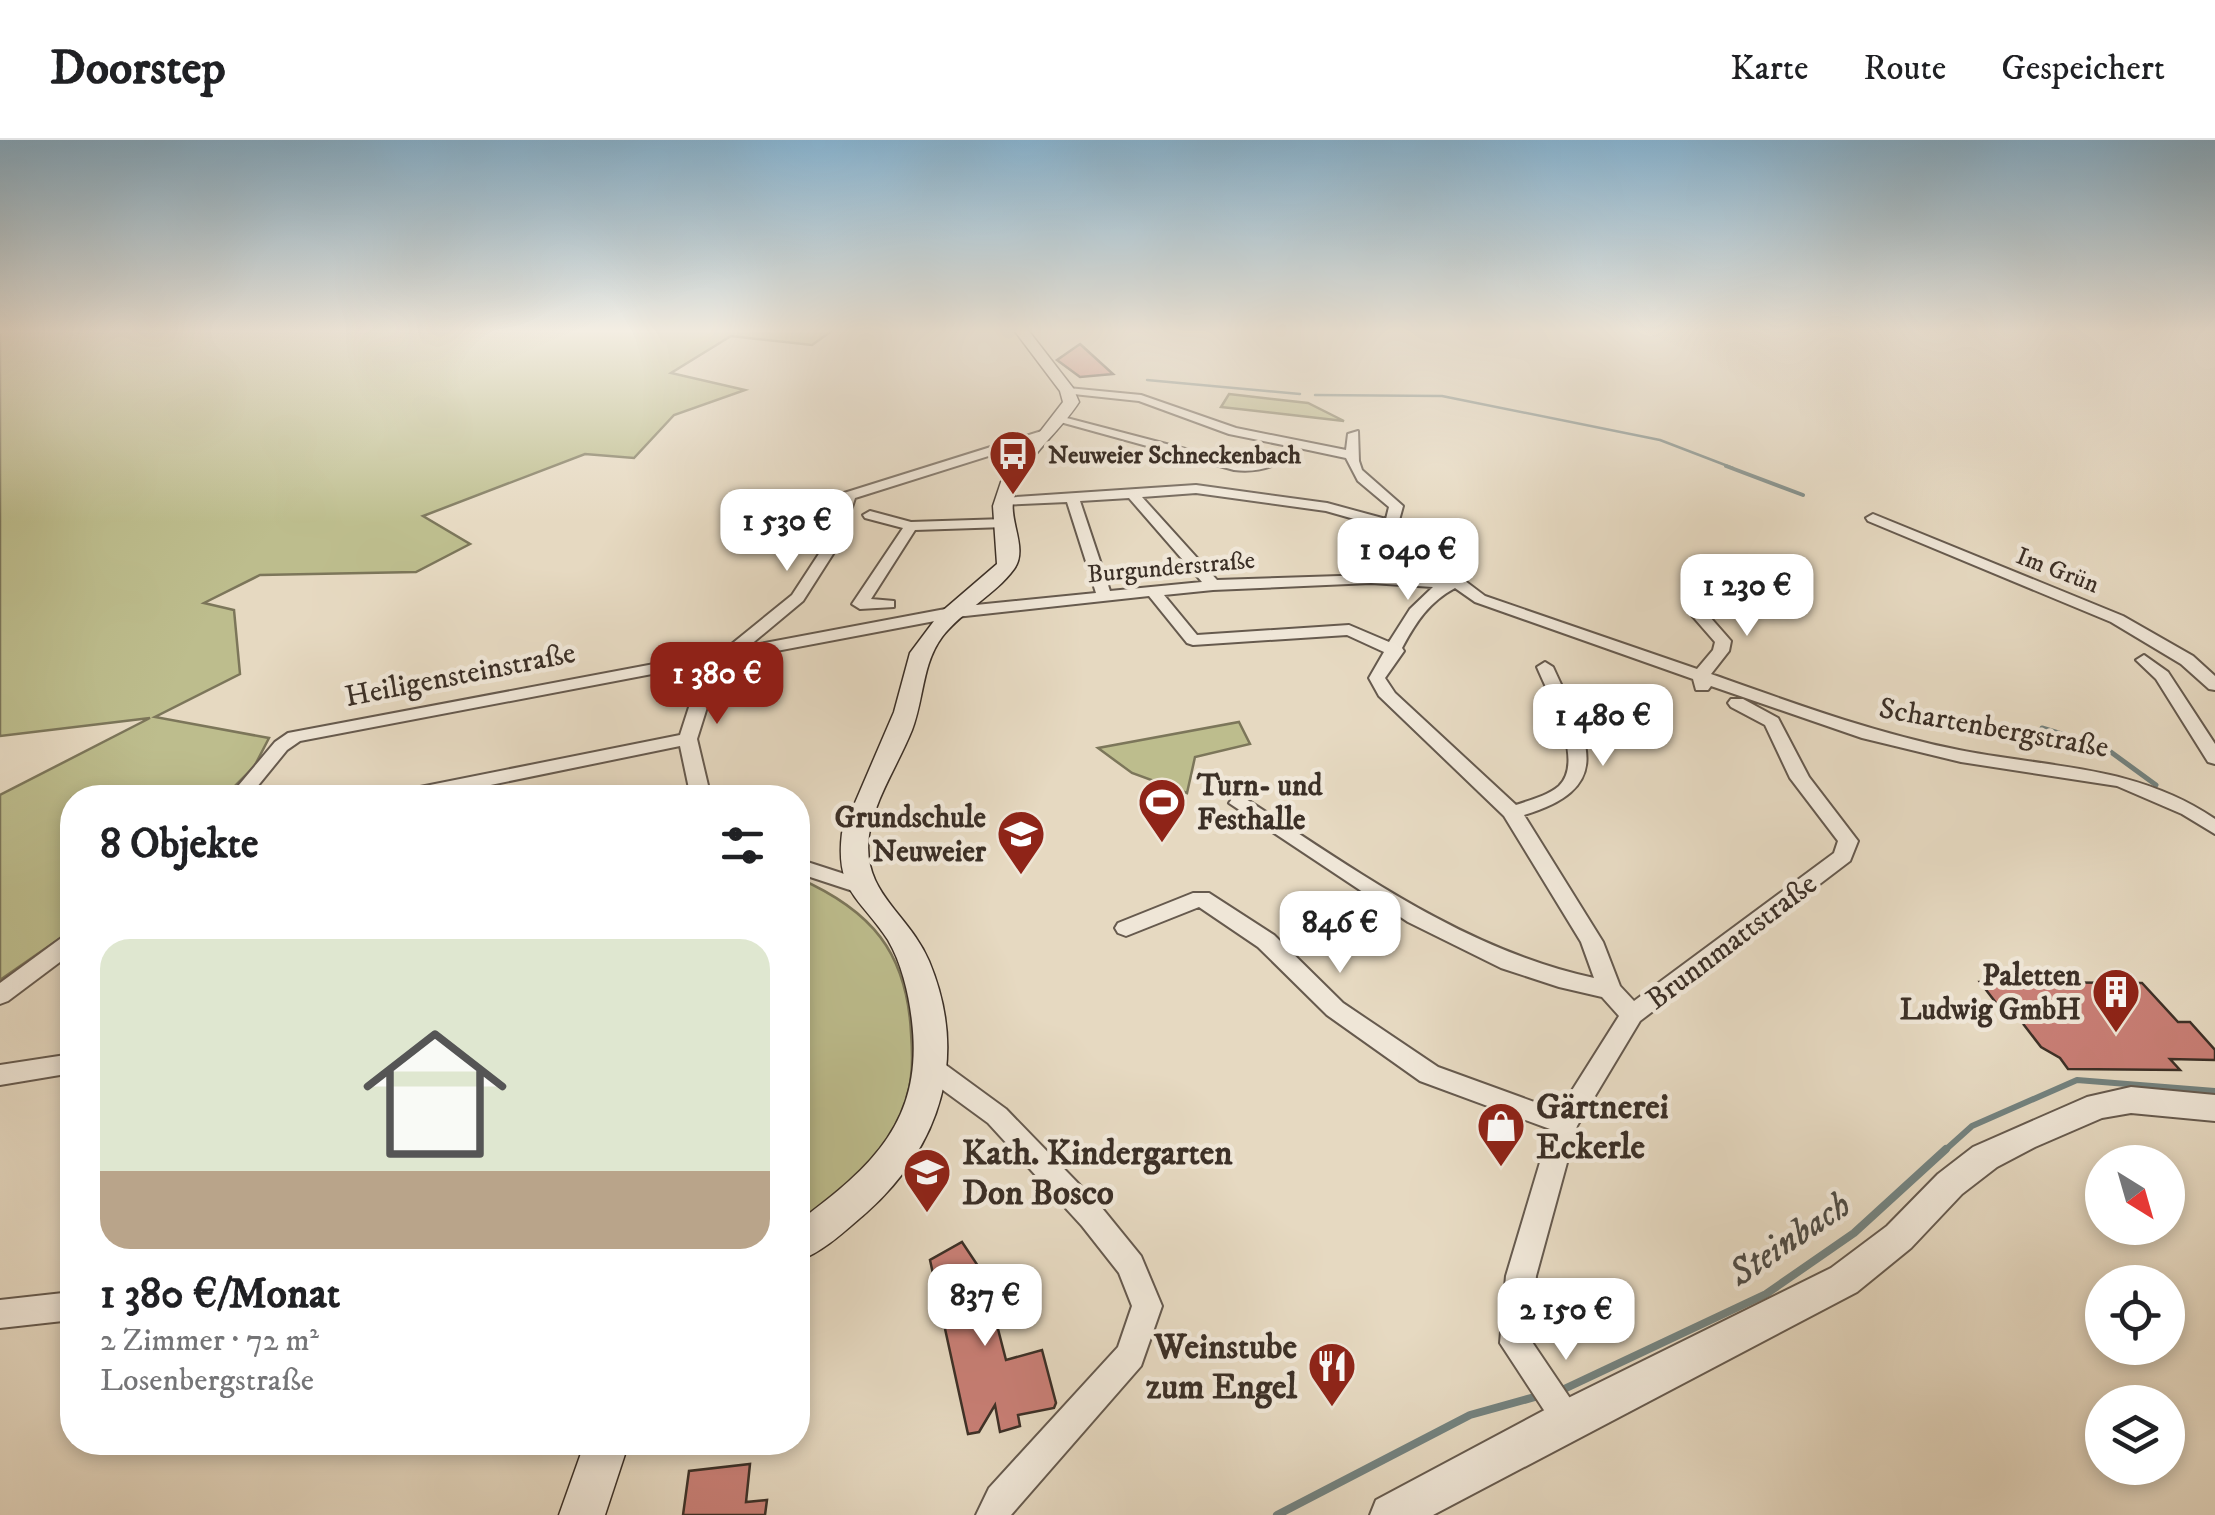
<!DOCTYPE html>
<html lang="de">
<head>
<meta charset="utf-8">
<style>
	body { margin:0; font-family:"IM FELL DW Pica",serif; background:#f6f6f6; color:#202124; height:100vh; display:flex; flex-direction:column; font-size:38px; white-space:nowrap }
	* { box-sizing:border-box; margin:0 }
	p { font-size:32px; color:#757577 }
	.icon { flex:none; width:55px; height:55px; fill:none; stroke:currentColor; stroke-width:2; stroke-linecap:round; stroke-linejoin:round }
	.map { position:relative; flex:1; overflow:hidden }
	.panel { position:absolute; left:60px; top:645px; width:750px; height:670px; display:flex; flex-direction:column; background:#fff; border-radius:40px; box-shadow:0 5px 15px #0003 }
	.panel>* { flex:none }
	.needle { width:65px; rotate:143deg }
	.controls { position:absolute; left:2085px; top:1005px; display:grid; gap:20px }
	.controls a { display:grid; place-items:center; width:100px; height:100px; border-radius:50%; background:#fff; box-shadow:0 5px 15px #0003; font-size:50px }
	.price { position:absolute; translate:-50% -85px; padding:0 22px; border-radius:20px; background:#fff; color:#222; font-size:32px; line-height:65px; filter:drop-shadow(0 2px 5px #0008) }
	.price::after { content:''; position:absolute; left:50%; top:60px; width:30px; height:22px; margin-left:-15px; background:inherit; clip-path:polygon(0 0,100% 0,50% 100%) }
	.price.current { background:#8f2418; color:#fff }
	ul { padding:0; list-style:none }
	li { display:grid; align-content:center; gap:20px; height:530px; padding:0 40px }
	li+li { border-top:2px solid #e0e0e0 }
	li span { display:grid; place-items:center; height:310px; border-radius:30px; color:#555 }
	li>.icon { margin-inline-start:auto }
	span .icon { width:180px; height:180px; fill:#fffc; stroke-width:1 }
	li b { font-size:42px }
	h2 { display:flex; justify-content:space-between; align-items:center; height:120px; padding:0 40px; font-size:42px }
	header { display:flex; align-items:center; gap:60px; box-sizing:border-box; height:140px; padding:0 50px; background:#fff; border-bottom:2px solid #e0e0e0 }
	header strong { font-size:48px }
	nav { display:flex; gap:55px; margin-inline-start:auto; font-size:35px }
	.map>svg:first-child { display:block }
	.green { fill:#bdbd8d; stroke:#7c765a; stroke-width:2.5 }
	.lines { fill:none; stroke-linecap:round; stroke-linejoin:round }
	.stream-far4 { stroke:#73827f; stroke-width:2.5 }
	.stream-far3 { stroke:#73827f; stroke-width:4 }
	.stream-far2 { stroke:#73827f; stroke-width:5 }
	.stream-far1 { stroke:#73827f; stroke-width:6 }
	.stream { stroke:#73827f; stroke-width:8 }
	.building { fill:#c97f76; stroke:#3c3027; stroke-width:2.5 }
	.minor-casing { stroke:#665a4e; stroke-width:4 }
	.tertiary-casing { stroke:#665a4e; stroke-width:4 }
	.secondary-casing { stroke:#3c3027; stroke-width:3 }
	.minor { fill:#efe6d7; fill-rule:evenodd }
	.tertiary { fill:#efe6d7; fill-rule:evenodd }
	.secondary { fill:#efe6d7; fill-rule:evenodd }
	.labels { text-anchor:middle; stroke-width:9; stroke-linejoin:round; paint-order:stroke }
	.far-poi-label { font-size:25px; font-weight:bold; fill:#3c3027; stroke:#efe6d7; text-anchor:start }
	.far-street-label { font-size:25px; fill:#3c3027; stroke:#efe6d7 }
	.street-label { font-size:30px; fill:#3c3027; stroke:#efe6d7 }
	.poi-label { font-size:30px; font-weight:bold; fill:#3c3027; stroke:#efe6d7; text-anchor:end }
	.near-poi-label { font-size:35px; font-weight:bold; fill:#3c3027; stroke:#efe6d7; text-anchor:start }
	.near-water-label { font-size:38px; font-style:italic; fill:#4e4b44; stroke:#efe6d7 }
</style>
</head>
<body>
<header>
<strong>Doorstep</strong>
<nav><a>Karte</a><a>Route</a><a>Gespeichert</a></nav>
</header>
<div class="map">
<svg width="2215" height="1375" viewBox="0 0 2215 1375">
	<rect width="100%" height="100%" fill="#e6d9c1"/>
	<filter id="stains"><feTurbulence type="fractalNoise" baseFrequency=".002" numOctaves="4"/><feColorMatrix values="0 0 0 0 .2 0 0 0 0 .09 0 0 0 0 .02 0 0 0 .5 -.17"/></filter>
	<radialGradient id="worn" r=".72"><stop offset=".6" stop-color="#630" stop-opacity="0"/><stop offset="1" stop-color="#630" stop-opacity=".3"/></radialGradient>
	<g class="green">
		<path d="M0 190H833L812 205 731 196 671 233 745 250 674 275 634 318 585 314 423 376 470 404 416 432 260 435 204 463 234 470 240 534 155 577 269 598 254 627 224 657 72 658V790L0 840V655L150 578 0 596Z"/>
		<path d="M1229 254 1308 263 1344 281 1221 267Z"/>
		<path d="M1239 582 1250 604 1195 617 1187 653 1132 633 1098 608Z"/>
		<path d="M798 738C871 770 907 812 911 893 913 920 913 943 903 969 884 1017 838 1057 798 1088Z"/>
	</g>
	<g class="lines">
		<g class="stream-far4">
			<path d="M1147 240 1300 254"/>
			<path d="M1315 255 1442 256 1660 300 1733 328"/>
		</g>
		<path class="stream-far3" d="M1726 326 1803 355"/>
		<path class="stream-far2" d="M2042 588 2104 607 2156 645"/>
		<path class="stream-far1" d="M1943 1012 1972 986 2077 940 2215 951"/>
		<g class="stream">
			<path d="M1562 1250 1766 1154 1854 1093 1946 1009"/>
			<path d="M1277 1375 1470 1275 1542 1255"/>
		</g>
	</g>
	<g class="building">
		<path d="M1080 204 1113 234 1080 237 1057 220Z"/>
		<path d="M1980 842 2142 843 2178 882H2190L2215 910V920L2170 919 2180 930 2068 929 2060 918 2041 907 2014 872H2003Z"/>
		<path d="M962 1102 984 1135 1006 1220 1042 1210 1056 1263 1054 1268 1018 1275 1020 1286 1000 1292 995 1265 979 1292 968 1294 930 1120Z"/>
		<path d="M750 1324 746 1362 767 1360 765 1375H683L689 1331Z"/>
	</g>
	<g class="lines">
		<g class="minor-casing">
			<g id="minor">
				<path d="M1068 248 1141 255 1236 288 1346 310 1348 294 1358 291 1359 321 1362 330 1403 366 1398 384 1420 407 1485 456 1697 529 1713 510 1715 502 1688 471 1696 466 1702 468 1731 501 1729 511 1711 534C1793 563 1874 593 1959 610 2049 628 2136 625 2215 679V694L2182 674 2117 646 1961 622 1862 598 1711 546 1708 550H1696L1693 539 1475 462 1455 448C1429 462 1416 482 1402 508L1404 511 1385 538 1395 553 1516 665C1530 660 1547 656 1559 646 1586 620 1548 554 1537 527L1545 522 1553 527C1584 596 1621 646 1524 675L1603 802 1620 846 1634 861 1834 713 1838 701 1790 638 1765 585 1731 567 1728 563 1731 559H1743L1778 578 1809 637 1858 701 1850 721 1640 881 1577 986 1536 1136 1530 1199 1584 1279 1579 1290 1568 1295 1557 1290 1500 1203 1506 1136 1550 989 1420 941 1327 875 1258 807 1199 767 1126 796 1118 793 1115 788 1118 783 1193 753H1209L1274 795 1343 863 1438 927 1559 971 1619 876 1602 857 1559 847 1501 828 1408 782 1229 663 1232 659H1246C1356 730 1464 810 1594 838L1581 802 1504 676 1379 556 1369 538 1384 512 1347 495 1193 505 1187 503 1149 456 956 477 734 519 708 564 697 599 711 658H691L680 606 427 658H386L395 652 680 595 690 564 715 522 300 601 287 610 248 658H228L275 602 288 593 723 511 792 455 826 403 844 353 1045 290 1051 294 1049 297 855 358 840 403 803 461 749 506 956 467 1096 453 1067 362 998 365V359L1003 358 1196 345 1327 363 1386 379 1389 367 1358 341 1346 318 1299 308C1281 326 1260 333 1234 330L1053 280 1059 276 1239 323 1264 321 1288 306 1229 294 1139 261 1064 253V249ZM1196 353 1326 371 1386 388 1410 413 1444 439 1371 435 1217 440 1142 357ZM1129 358 1202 442 1110 451 1080 361ZM1371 443 1433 447 1410 469 1389 502 1349 485 1197 495 1164 455 1213 450Z"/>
				<path d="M870 371 911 382 1005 379 1012 383 1005 387 915 390 871 459 894 461V467L860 469 852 464 903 388 865 378 863 375Z"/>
				<path d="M1873 374 2123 476 2193 516 2215 536V550L2209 549 2181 524 2111 482 1868 381 1866 378Z"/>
				<path d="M2144 515 2168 532 2215 604V624L2208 622 2156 539 2136 520Z"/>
				<path d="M798 719 866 741 870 746 859 753 798 733Z"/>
				<path d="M72 794V813L8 861 0 864V843L64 796Z"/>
				<path d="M72 914V933L0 945V925Z"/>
				<path d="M930 917 939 920 1006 969 1102 1068 1141 1116 1162 1166 1141 1226 1011 1375H976L989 1348 1118 1207 1132 1166 1119 1133 1082 1086 988 983 921 934 918 927 921 920Z"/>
				<path d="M72 1152V1180L0 1188V1160Z"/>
			</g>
		</g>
		<g class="tertiary-casing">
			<path id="tertiary" d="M2131 947 2215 955V981L2131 973 2102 978 2035 1007 1997 1027 1962 1054 1911 1108 1857 1152 1433 1375H1370L1376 1360 1554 1265 1831 1128 1887 1086 1938 1034 1973 1007 2087 957Z"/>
		</g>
		<g class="secondary-casing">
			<g id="secondary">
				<path d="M1014 190H1028L1073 248 1079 262C1059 294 1017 323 1013 362 1010 383 1028 410 1014 429 995 455 962 471 942 497 922 524 924 559 912 590 898 625 875 658 869 695 861 753 908 772 929 821 969 917 941 1006 866 1073 845 1091 823 1112 798 1121V1082C872 1027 924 981 912 881 909 855 902 824 888 800 860 757 835 752 842 693L894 572 910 513 940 473 997 424 993 366 1001 342 1063 262 1060 251Z"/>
				<path d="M585 1302H629L605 1375H559Z"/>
			</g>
		</g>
		<use href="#minor" class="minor"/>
		<use href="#tertiary" class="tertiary"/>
		<use href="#secondary" class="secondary"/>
	</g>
	<linearGradient id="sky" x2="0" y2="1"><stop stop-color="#87b6d5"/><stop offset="0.5" stop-color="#f4eee3"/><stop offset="1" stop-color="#f4eee3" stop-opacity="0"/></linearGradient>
	<rect width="2215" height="382" fill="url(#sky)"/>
	<defs>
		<g id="bus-pin" transform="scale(2.5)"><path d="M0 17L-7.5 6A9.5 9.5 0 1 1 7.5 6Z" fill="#8f2418" stroke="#efe6d7"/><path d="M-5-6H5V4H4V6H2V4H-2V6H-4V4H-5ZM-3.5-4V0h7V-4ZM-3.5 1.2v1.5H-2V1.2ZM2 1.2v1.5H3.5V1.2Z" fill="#fff"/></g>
		<g id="stadium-pin" transform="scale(2.5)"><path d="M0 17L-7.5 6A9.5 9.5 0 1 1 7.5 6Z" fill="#8f2418" stroke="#efe6d7"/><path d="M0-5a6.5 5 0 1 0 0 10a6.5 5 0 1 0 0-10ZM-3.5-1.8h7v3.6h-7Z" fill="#fff"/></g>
		<g id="school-pin" transform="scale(2.5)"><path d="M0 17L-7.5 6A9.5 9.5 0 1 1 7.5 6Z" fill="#8f2418" stroke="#efe6d7"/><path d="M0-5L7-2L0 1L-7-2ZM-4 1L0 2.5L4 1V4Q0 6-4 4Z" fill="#fff"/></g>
		<g id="building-pin" transform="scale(2.5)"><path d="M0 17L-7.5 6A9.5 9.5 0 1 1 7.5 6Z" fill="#8f2418" stroke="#efe6d7"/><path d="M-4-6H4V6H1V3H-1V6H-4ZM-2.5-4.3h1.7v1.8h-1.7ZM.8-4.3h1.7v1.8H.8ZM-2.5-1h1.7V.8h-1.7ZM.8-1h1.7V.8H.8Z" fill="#fff"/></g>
		<g id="shop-pin" transform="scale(2.5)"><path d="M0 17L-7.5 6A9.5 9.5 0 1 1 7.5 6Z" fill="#8f2418" stroke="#efe6d7"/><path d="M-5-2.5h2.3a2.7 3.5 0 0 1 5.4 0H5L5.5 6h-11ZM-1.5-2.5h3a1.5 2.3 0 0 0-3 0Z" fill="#fff"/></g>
		<g id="restaurant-pin" transform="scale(2.5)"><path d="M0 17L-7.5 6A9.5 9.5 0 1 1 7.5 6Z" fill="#8f2418" stroke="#efe6d7"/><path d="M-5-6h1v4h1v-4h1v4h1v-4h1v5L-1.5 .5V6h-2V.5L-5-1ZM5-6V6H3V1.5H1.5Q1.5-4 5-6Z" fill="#fff"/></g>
	</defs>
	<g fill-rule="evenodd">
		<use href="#bus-pin" x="1013" y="314"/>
		<use href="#stadium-pin" x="1162" y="662"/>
		<use href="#school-pin" x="1021" y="694"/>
		<use href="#building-pin" x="2116" y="852"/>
		<use href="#shop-pin" x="1501" y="986"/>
		<use href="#school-pin" x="927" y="1032"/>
		<use href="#restaurant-pin" x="1332" y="1226"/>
	</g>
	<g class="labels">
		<g class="far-poi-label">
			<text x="1048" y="323">Neuweier Schneckenbach</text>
		</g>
		<g class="far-street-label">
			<text transform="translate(1171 426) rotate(-5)" y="9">Burgunderstraße</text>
			<text transform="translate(2058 429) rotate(21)" y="9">Im Grün</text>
		</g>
		<g class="street-label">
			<text transform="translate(460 534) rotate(-11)" y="10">Heiligensteinstraße</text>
			<text transform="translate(1994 587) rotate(10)" y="10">Schartenbergstraße</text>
			<text transform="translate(1731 801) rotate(-37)" y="10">Brunnmattstraße</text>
		</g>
		<g class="poi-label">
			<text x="1197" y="655" text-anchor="start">Turn- und<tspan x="1197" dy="34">Festhalle</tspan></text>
			<text x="986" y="687">Grundschule<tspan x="986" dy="34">Neuweier</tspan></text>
			<text x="2081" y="845">Paletten<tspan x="2081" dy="34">Ludwig GmbH</tspan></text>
		</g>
		<g class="near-poi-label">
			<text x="1536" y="978">Gärtnerei<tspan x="1536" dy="40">Eckerle</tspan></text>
			<text x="962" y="1024">Kath. Kindergarten<tspan x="962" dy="40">Don Bosco</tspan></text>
			<text x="1297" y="1218" text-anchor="end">Weinstube<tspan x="1297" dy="40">zum Engel</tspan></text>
		</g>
		<g class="near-water-label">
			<text transform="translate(1789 1098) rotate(-34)" y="13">Steinbach</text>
		</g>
	</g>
	<rect width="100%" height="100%" filter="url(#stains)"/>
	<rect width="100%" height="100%" fill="url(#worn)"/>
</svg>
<div class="controls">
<a><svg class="needle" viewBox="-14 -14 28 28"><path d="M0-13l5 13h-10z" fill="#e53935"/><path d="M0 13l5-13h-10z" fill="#757577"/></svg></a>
<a><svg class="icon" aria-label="locate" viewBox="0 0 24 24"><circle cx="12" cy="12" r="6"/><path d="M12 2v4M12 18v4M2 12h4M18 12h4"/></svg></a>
<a><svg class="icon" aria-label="layers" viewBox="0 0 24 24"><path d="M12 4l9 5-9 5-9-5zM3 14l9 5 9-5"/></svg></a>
</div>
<b class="price" style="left:787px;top:434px">1 530 €</b>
<b class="price" style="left:1408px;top:463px">1 040 €</b>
<b class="price" style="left:1747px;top:499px">1 230 €</b>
<b class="price current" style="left:717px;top:587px">1 380 €</b>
<b class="price" style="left:1603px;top:629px">1 480 €</b>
<b class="price" style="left:1340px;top:836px">846 €</b>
<b class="price" style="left:985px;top:1209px">837 €</b>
<b class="price" style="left:1566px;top:1223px">2 150 €</b>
<section class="panel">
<h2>8 Objekte<svg class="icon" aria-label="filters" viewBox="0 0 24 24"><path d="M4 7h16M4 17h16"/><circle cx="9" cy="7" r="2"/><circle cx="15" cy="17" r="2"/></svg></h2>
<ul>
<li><span style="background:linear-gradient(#dfe7d0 75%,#b9a48a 0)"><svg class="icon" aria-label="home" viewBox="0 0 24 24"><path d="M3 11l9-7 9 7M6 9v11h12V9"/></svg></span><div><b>1 380 €/Monat</b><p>2 Zimmer · 72 m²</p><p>Losenbergstraße</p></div></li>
</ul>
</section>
</div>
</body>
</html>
